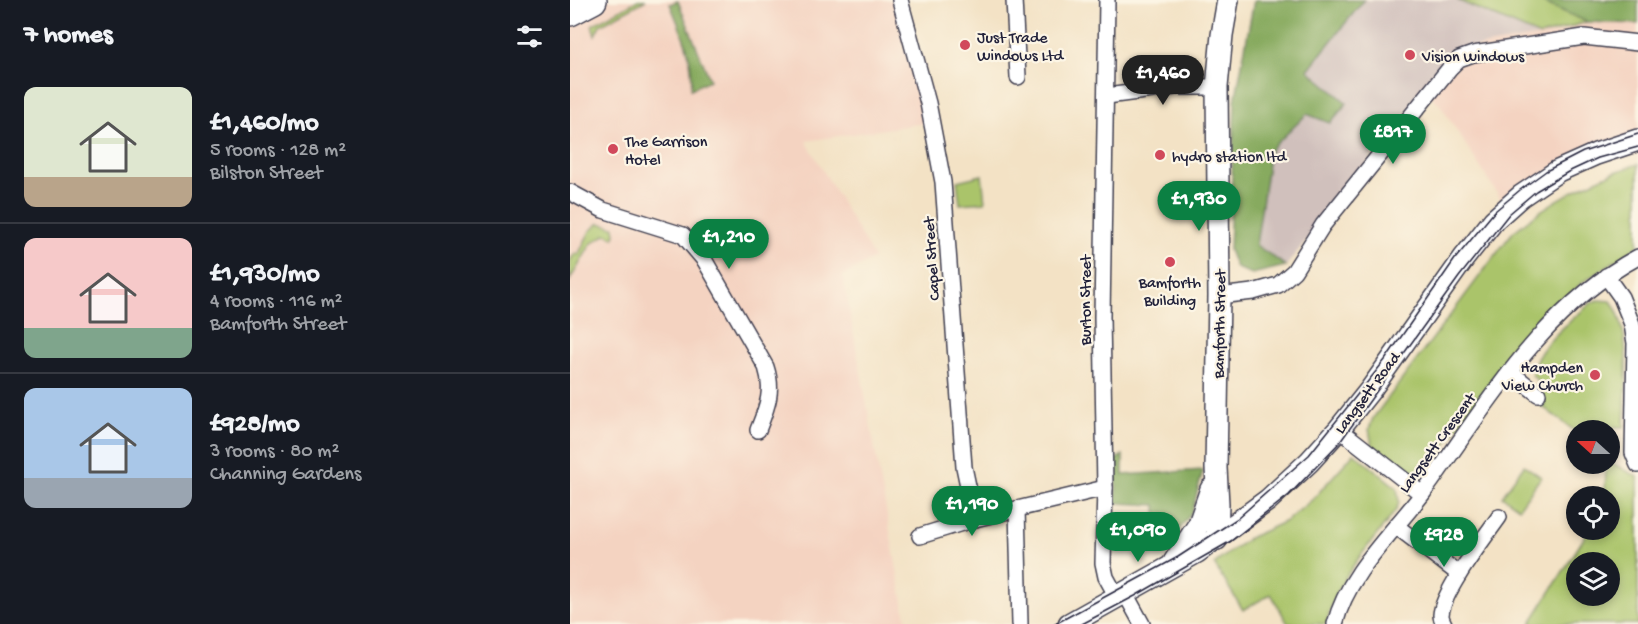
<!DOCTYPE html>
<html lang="en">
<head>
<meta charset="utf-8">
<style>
	body { margin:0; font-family:"Gochi Hand",sans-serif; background:#242831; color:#f1f3f6; height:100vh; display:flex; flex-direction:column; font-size:22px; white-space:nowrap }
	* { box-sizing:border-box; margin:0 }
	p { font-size:20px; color:#9ea1a6 }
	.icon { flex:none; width:33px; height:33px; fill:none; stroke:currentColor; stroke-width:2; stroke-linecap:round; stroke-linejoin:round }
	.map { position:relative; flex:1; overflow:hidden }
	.side { display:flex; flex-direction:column; background:#171b24; width:570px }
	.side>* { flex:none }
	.needle { width:39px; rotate:291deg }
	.fabs { position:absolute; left:996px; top:420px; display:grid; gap:12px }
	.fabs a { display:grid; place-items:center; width:54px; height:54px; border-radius:50%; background:#171b24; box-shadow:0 3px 9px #0003; font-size:30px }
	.price { position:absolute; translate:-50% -51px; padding:0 14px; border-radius:21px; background:#0b8043; color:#fff; font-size:20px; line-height:39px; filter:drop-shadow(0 2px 3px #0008) }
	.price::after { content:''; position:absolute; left:50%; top:36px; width:18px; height:14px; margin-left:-9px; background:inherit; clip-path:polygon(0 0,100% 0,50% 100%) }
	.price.selected { background:#222; color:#fff }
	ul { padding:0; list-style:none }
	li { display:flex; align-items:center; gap:18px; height:150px; padding:0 24px }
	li+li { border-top:2px solid #363941 }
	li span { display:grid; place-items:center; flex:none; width:168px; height:120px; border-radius:12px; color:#555 }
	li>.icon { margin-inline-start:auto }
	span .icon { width:72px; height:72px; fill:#fffc; stroke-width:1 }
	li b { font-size:26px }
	h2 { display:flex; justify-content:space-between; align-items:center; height:72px; padding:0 24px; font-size:26px }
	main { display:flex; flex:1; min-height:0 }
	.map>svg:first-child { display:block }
	.built { fill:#f4d3c1 }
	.industrial { fill:#d0c0bc }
	.green { fill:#aac46a; stroke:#667352; stroke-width:1.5; fill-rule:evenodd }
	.forest { fill:#87aa5e; stroke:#54664c; stroke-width:1.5 }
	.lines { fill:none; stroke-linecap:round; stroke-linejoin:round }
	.street-casing { stroke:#413f50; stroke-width:18 }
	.secondary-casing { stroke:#413f50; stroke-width:24 }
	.highway-casing { stroke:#413f50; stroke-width:30 }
	.street { stroke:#fff; stroke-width:15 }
	.secondary { stroke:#fff; stroke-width:21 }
	.highway { stroke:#fff; stroke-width:27 }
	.tram { stroke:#22223b; stroke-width:1.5 }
	.poi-dot { fill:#d1495b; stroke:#fcf5e5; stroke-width:2 }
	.labels { text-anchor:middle; stroke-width:4.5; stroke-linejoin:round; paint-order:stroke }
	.poi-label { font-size:16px; fill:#22223b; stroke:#fcf5e5; text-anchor:start }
	.street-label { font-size:16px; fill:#22223b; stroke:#fcf5e5 }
</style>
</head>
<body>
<main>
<section class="side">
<h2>7 homes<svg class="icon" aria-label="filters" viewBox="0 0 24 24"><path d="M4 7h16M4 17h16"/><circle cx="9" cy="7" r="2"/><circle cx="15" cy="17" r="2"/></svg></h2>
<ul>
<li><span style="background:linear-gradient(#dfe7d0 75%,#b9a48a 0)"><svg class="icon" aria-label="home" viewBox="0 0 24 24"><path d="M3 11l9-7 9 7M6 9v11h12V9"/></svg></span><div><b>£1,460/mo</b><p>5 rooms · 128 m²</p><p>Bilston Street</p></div></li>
<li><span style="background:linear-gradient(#f6c9c9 75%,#7fa58c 0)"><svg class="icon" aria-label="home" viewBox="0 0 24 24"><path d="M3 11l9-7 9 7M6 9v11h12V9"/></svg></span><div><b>£1,930/mo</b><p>4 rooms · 116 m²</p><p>Bamforth Street</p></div></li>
<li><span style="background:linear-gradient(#a9c7e8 75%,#9aa5b1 0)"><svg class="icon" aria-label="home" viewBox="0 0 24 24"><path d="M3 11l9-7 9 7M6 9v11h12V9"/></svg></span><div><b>£928/mo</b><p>3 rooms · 80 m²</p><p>Channing Gardens</p></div></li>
</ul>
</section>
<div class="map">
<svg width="1068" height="624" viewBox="0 0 1068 624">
	<rect width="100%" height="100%" fill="#fcf5e5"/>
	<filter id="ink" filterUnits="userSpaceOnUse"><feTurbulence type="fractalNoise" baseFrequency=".0167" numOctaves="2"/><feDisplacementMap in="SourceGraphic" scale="12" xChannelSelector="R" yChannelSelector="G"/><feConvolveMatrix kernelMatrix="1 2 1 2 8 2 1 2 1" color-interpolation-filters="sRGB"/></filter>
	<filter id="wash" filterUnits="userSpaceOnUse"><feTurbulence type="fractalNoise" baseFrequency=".008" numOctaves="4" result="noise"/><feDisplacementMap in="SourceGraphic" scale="24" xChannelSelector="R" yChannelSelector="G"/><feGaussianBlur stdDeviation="1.35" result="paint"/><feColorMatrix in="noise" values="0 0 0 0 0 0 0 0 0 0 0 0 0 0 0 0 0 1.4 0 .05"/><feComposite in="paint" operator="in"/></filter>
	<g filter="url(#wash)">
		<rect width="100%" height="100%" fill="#f3e2c5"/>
		<g class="built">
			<path d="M5 0H329L355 123 236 141 304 258 273 276 337 624H0V2Z"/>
			<path d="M1017 22 1068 24V134L932 201 869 103 853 90 870 69 893 49 988 33Z"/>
		</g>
		<path class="industrial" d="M794 0H887L970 36 893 49 870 69 716 266 686 245 700 149 737 114 777 103 737 70Z"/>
		<g class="green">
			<path d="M68 0H76L30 25 25 35 22 25Z"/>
			<path d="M887 0H968L1017 22 970 36Z"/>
			<path d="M1068 164V246L1013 282 961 330 897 413 861 467 853 471 839 472 802 445 799 429 803 418 942 233C981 200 1019 180 1068 164Z"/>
			<path d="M412 175 415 202 390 204 387 181Z"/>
			<path d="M29 223 44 227 45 234 44 238 36 234 21 244 0 280V261L5 253 8 255 20 231Z"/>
			<path d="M1027 300 1041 301C1063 330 1055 392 1054 427H1036L1035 430H1006V441L1003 438 1006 432 962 399 974 387 962 375C964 348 1001 321 1021 303Z"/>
			<path d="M784 453 827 488 829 502 826 510C801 545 766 578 757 622L760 624H718L701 594 673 610 644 564 679 538 716 521 743 499Z"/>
			<path d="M1040 462 1068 477V624H960L1019 530H1040V496H1035L1036 464ZM1006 562H1040V596H1006Z"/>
			<path d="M954 465 971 477 949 508 932 496Z"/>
		</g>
		<g class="forest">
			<path d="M684 0H794L738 70 777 103 760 123 737 114 700 150 686 245 716 266 682 274 666 268 659 250 665 101Z"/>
			<path d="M968 0H1068V24L1017 22Z"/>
			<path d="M108 1 140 80 121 89C125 59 111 31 100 4Z"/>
			<path d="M553 455V475L633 470 622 512 600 542 588 553 586 505 546 503V459Z"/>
		</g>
	</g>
	<g filter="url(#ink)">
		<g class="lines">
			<g class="street-casing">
				<g id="street">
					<path d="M330 0 358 103 373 182 394 467 405 519"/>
					<path d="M444 0 448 77"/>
					<path d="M537 0 532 317 535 488 533 563 536 577 547 597"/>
					<path d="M537 96 605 87H647"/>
					<path d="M0 192 33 210 113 235 135 261 196 367C204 391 197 407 188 430"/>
					<path d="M1036 276 1051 297 1062 324 1065 343 1063 453 1068 465"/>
					<path d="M649 296 683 292 708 285 724 271 753 225 879 69 889 59 903 54 1014 37 1068 43"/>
					<path d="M940 372 968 394"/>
					<path d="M769 429 852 494"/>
					<path d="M447 509 450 624"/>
					<path d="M826 526 889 574"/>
					<path d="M350 536 405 519 535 488"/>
					<path d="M555 593 572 624"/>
					<path d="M765 624C778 573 822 534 853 493 916 407 971 309 1068 257"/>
					<path d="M874 624C873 622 871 617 871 615 872 592 915 537 929 517"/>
				</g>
			</g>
			<g class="secondary-casing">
				<g id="secondary">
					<path d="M647 539 648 504 646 468 649 296 647 87 652 35 658 0"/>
					<path d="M604 562 629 524 641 489"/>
					<path d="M499 624 627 552 698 500 739 462 769 429 801 389 894 258 924 220 951 196 988 171 1026 154 1068 140"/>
				</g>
			</g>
			<g class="highway-casing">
				<path id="highway" d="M0 12 23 0"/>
			</g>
			<use href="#street" class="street"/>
			<use href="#secondary" class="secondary"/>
			<use href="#highway" class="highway"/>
			<g class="tram">
				<path d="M485 624 608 557 668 518 739 455 815 360 885 259 925 211 950 190 976 171 1013 152 1068 134"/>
				<path d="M512 624 565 596 661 541 719 495 770 442 889 277 939 214 966 191 998 172 1028 158 1068 147"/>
			</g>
		</g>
	</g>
	<g class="poi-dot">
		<circle cx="395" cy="45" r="6"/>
		<circle cx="840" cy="55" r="6"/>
		<circle cx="43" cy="149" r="6"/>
		<circle cx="590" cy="155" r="6"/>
		<circle cx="600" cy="262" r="6"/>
		<circle cx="1025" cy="375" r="6"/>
	</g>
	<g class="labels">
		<g class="poi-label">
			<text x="407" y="42">Just Trade<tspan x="407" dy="18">Windows Ltd</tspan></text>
			<text x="852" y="61">Vision Windows</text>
			<text x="55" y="146">The Garrison<tspan x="55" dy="18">Hotel</tspan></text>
			<text x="602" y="161">hydro station ltd</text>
			<text x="600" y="287" text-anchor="middle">Bamforth<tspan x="600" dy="18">Building</tspan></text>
			<text x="1013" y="372" text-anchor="end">Hampden<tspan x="1013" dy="18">View Church</tspan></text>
		</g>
		<g class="street-label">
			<text transform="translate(360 259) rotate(-94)" y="6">Capel Street</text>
			<text transform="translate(514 300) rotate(-90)" y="6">Burton Street</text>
			<text transform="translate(648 324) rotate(-89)" y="6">Bamforth Street</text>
			<text transform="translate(796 392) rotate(-53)" y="6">Langsett Road</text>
			<text transform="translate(866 442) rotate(-54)" y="6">Langsett Crescent</text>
		</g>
	</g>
</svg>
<div class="fabs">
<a><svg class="needle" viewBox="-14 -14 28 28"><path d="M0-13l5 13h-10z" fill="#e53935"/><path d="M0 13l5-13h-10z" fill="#9ea1a6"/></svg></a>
<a><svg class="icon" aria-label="locate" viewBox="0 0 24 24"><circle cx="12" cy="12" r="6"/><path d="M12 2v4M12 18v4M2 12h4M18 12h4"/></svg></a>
<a><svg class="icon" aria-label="layers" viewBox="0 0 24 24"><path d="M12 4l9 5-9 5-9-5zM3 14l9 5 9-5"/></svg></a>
</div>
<b class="price selected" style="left:593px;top:106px">£1,460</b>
<b class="price" style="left:823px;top:165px">£817</b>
<b class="price" style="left:629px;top:232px">£1,930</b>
<b class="price" style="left:159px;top:270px">£1,210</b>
<b class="price" style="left:402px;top:537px">£1,190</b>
<b class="price" style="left:568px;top:563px">£1,090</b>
<b class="price" style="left:874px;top:568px">£928</b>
</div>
</main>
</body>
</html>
